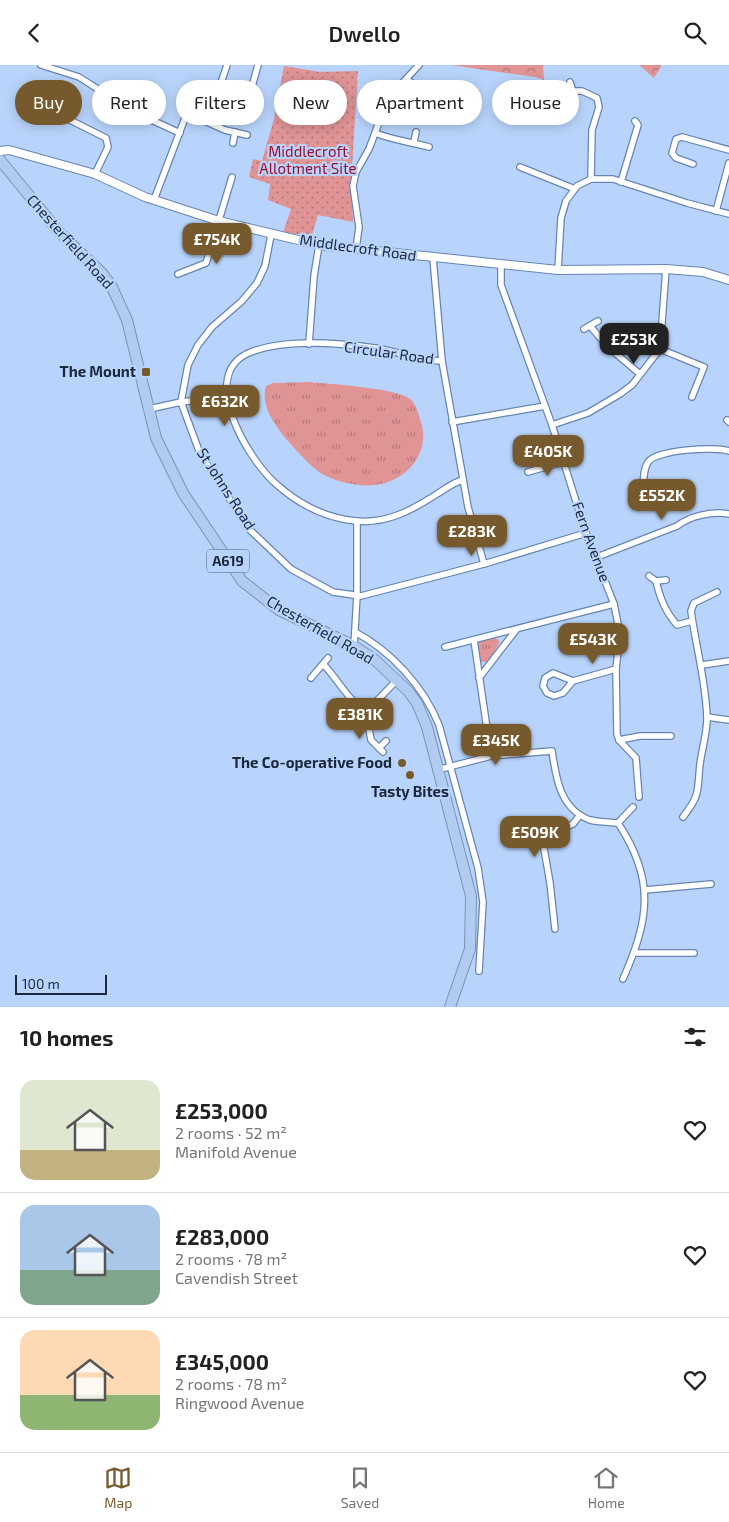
<!DOCTYPE html>
<html lang="en">
<head>
<meta charset="utf-8">
<style>
	body { margin:0; font-family:"Exo 2",sans-serif; background:#f2f2f2; color:#222; height:100vh; display:flex; flex-direction:column; font-size:19px; white-space:nowrap }
	* { box-sizing:border-box; margin:0 }
	p { font-size:16px; color:#767676 }
	.icon { flex:none; width:28px; height:28px; fill:none; stroke:currentColor; stroke-width:2; stroke-linecap:round; stroke-linejoin:round }
	.map { position:relative; height:942px; overflow:hidden }
	.side { display:flex; flex-direction:column; background:#fff; flex:1 }
	.side>* { flex:none }
	.hud { position:absolute; left:15px; top:15px; width:700px; height:45px; display:flex; gap:10px }
	.scale { position:absolute; left:15px; bottom:12px; width:92px; box-sizing:border-box; padding-left:5px; border:2px solid #1b283b; border-top:0; font-size:14px; line-height:18px; white-space:nowrap; color:#1b283b; -webkit-text-stroke:4px #b9d4fc; paint-order:stroke }
	.price { position:absolute; translate:-50% -42px; padding:0 11px; border-radius:10px; background:#765a2d; color:#fff; font-size:16px; line-height:32px; filter:drop-shadow(0 1px 2px #0008) }
	.price::after { content:''; position:absolute; left:50%; top:30px; width:15px; height:11px; margin-left:-8px; background:inherit; clip-path:polygon(0 0,100% 0,50% 100%) }
	.price.current { background:#222; color:#fff }
	ul { padding:0; list-style:none }
	li { display:flex; align-items:center; gap:15px; height:125px; padding:0 20px }
	li+li { border-top:1px solid #e0e0e0 }
	li span { display:grid; place-items:center; flex:none; width:140px; height:100px; border-radius:15px; color:#555 }
	li>.icon { margin-inline-start:auto }
	span .icon { width:60px; height:60px; fill:#fffc; stroke-width:1 }
	li b { font-size:21px }
	h2 { display:flex; justify-content:space-between; align-items:center; height:60px; padding:0 20px; font-size:21px }
	.pill { padding:0 18px; border-radius:22px; background:#fff; box-shadow:0 2px 12px #0003; font-size:18px; line-height:45px }
	.pill.current { background:#765a2d; color:#fff }
	header { display:flex; justify-content:space-between; align-items:center; height:65px; padding:0 20px; background:#fff; font-size:22px; font-weight:600 }
	.menu { display:flex; justify-content:space-around; align-items:center; height:70px; border-top:1px solid #e0e0e0; background:#fff; font-size:14px; color:#767676 }
	.menu a { display:grid; justify-items:center; gap:2px }
	.menu .current { color:#765a2d }
	.map>svg:first-child { display:block }
	.grass { fill:url(#grass-tufts) }
	.forest { fill:url(#forest-crowns) }
	.garden { fill:url(#garden-dots) }
	.lines { fill:none; stroke-linecap:round; stroke-linejoin:round }
	.street-casing { stroke:#6685b2; stroke-width:8 }
	.secondary-casing { stroke:#6685b2; stroke-width:10 }
	.highway-casing { stroke:#7d92b1; stroke-width:12 }
	.street { stroke:#fff; stroke-width:5.5 }
	.secondary { stroke:#fff; stroke-width:8 }
	.highway { stroke:#b2cbf0; stroke-width:10 }
	.poi-dot { fill:#765a2d; stroke:#b9d4fc; stroke-width:2 }
	.labels { text-anchor:middle; stroke-width:4.5; stroke-linejoin:round; paint-order:stroke }
	.shield { fill:#b9d4fc; stroke:#4a5c75; stroke-width:1 }
	.shield-label { font-size:14px; font-weight:bold; fill:#1b283b }
	.park-label { font-size:15px; fill:#9c0f2f; stroke:#b9d4fc }
	.street-label { font-size:15px; fill:#1b283b; stroke:#b9d4fc }
	.poi-label { font-size:15px; font-weight:bold; fill:#1b283b; stroke:#b9d4fc; text-anchor:end }
</style>
</head>
<body>
<header><svg class="icon" aria-label="back" viewBox="0 0 24 24"><path d="M15 5l-7 7 7 7"/></svg>Dwello<svg class="icon" aria-label="search" viewBox="0 0 24 24"><circle cx="10" cy="10" r="6"/><path d="M15 15l6 6"/></svg></header>
<div class="map">
<svg width="729" height="942" viewBox="0 0 729 942">
	<defs>
		<pattern id="grass-tufts" width="24" height="20" patternUnits="userSpaceOnUse" patternTransform="scale(1.25)"><rect width="24" height="20" fill="#e09496"/><path d="M3 7l-1-3M5 7V3M7 7l1-3M15 17l-1-3M17 17v-4M19 17l1-3" fill="none" stroke="#b5797c"/></pattern>
		<pattern id="forest-crowns" width="20" height="18" patternUnits="userSpaceOnUse" patternTransform="scale(1.25)"><rect width="20" height="18" fill="#e09496"/><path d="M2 6a3 3 0 1 1 6 0M12 15a3 3 0 1 1 6 0" fill="none" stroke="#b5797c"/></pattern>
		<pattern id="garden-dots" width="8" height="8" patternUnits="userSpaceOnUse" patternTransform="scale(1.25)"><rect width="8" height="8" fill="#e09496"/><path d="M2 2h.1M6 6h.1" fill="none" stroke="#b5797c" stroke-width="1.8" stroke-linecap="round"/></pattern>
	</defs>
	<rect width="100%" height="100%" fill="#b9d4fc"/>
	<g class="grass">
		<path d="M309 317C329 319 397 323 410 334 416 339 418 347 420 354 431 382 413 410 385 418 367 424 338 418 322 409 309 400 297 386 287 375 275 360 260 341 266 321L273 318Z"/>
		<path d="M495 572 500 577 488 597H481L478 580 480 576Z"/>
	</g>
	<g class="forest">
		<path d="M451 0H543L544 15 535 12Z"/>
		<path d="M639 0H662L654 13Z"/>
	</g>
	<path class="garden" d="M284 1 320 7 358 6 351 119 353 157 318 150 312 170 283 168 291 144 268 135 270 119 249 112 253 94 262 96 274 54Z"/>
	<g class="lines">
		<g class="street-casing">
			<g id="street">
				<path d="M41 0 79 12 132 46 180 68"/>
				<path d="M407 14 428 32 445 35"/>
				<path d="M570 17 573 26 570 36"/>
				<path d="M573 26H582L597 33 599 42 592 65 591 114"/>
				<path d="M22 31 106 73 108 82 95 109"/>
				<path d="M216 33 227 0"/>
				<path d="M191 50 225 65 247 70"/>
				<path d="M375 68C393 75 410 77 429 82"/>
				<path d="M414 77 416 67"/>
				<path d="M233 78 235 67"/>
				<path d="M693 99 676 93 672 88 676 74 682 72 729 85"/>
				<path d="M520 102 575 124"/>
				<path d="M621 117 638 60 635 56"/>
				<path d="M154 135 185 53 191 50C193 40 194 31 206 30L246 43 258 0"/>
				<path d="M716 146 729 98"/>
				<path d="M271 170 265 201 257 218 242 236 212 262 198 280 188 300 181 337 199 386 248 463 291 504 333 527 361 531 484 499 586 468"/>
				<path d="M356 184 359 162 353 121 356 107 369 84 384 44 394 27 419 0"/>
				<path d="M433 193 442 296 468 442 484 499"/>
				<path d="M501 199V220L552 360 586 468 614 539 620 569 616 604 617 669 619 675 636 693 639 732"/>
				<path d="M558 205 561 153 566 136 577 121 591 114H613L687 138 729 149"/>
				<path d="M178 209 206 198 232 112"/>
				<path d="M590 261 608 282 640 309"/>
				<path d="M584 264 598 256"/>
				<path d="M309 279 314 211 319 180"/>
				<path d="M660 284 704 302 692 332"/>
				<path d="M442 296C418 296 398 286 375 283 339 278 285 274 251 287 196 308 248 394 275 418 298 439 325 453 356 456 387 459 412 445 437 429 445 424 454 417 463 415"/>
				<path d="M149 344 181 337 226 332"/>
				<path d="M727 355 729 357"/>
				<path d="M452 357 545 341"/>
				<path d="M552 360 588 348 620 329 632 320 660 284 666 204"/>
				<path d="M528 407 563 397"/>
				<path d="M644 426 658 425"/>
				<path d="M642 435C645 423 641 408 648 397 656 385 715 381 729 386"/>
				<path d="M597 492 677 461C690 451 712 446 729 449"/>
				<path d="M649 511 656 516 666 515"/>
				<path d="M656 516C660 533 665 546 677 560L692 556"/>
				<path d="M355 567C391 586 424 622 439 660L478 803 483 837 479 906"/>
				<path d="M474 575 491 691"/>
				<path d="M354 581 357 530V456"/>
				<path d="M445 582 614 539"/>
				<path d="M324 600C338 615 349 636 366 647"/>
				<path d="M702 600 729 596"/>
				<path d="M311 613 328 593"/>
				<path d="M479 613 516 565"/>
				<path d="M573 616 553 608 545 613 543 621 547 628 554 631 563 628 573 616 616 604"/>
				<path d="M366 647 398 614"/>
				<path d="M366 647 371 675 383 687"/>
				<path d="M707 652 729 655"/>
				<path d="M619 675 640 671H671"/>
				<path d="M379 683 386 676"/>
				<path d="M437 705 491 691 552 686C556 713 560 744 590 755 598 757 609 757 618 758L633 742"/>
				<path d="M683 752C701 729 697 726 700 699 702 683 707 669 707 653 706 617 696 582 691 546L694 538 717 527"/>
				<path d="M618 758C656 815 649 855 623 914"/>
				<path d="M538 763 542 772"/>
				<path d="M645 825 711 819"/>
				<path d="M555 864 550 818 542 772 573 759 580 750"/>
				<path d="M635 888H694"/>
			</g>
		</g>
		<g class="secondary-casing">
			<path id="secondary" d="M0 86 9 85 95 109 145 132 219 156 319 180 558 205 666 204 703 207 729 215"/>
		</g>
		<g class="highway-casing">
			<path id="highway" d="M0 95 59 167 102 208 111 220 127 255 156 373 183 428 242 516 279 545 354 581 375 595 408 626 417 638 427 662 471 831 470 884 450 942"/>
		</g>
		<use href="#street" class="street"/>
		<use href="#secondary" class="secondary"/>
		<use href="#highway" class="highway"/>
	</g>
	<g class="poi-dot">
		<rect x="141" y="302" width="10" height="10" rx="2.5"/>
		<circle cx="402" cy="698" r="5"/>
		<circle cx="410" cy="710" r="5"/>
	</g>
	<g class="labels">
		<rect class="shield" x="207" y="484.5" width="42" height="23" rx="4"/>
		<g class="shield-label">
			<text x="228" y="501">A619</text>
		</g>
		<g class="park-label">
			<text x="308" y="92">Middlecroft<tspan x="308" dy="17">Allotment Site</tspan></text>
		</g>
		<g class="street-label">
			<text transform="translate(70 177) rotate(48)" y="5">Chesterfield Road</text>
			<text transform="translate(358 183) rotate(8)" y="5">Middlecroft Road</text>
			<text transform="translate(389 288) rotate(8)" y="5">Circular Road</text>
			<text transform="translate(226 424) rotate(57)" y="5">St Johns Road</text>
			<text transform="translate(591 477) rotate(70)" y="5">Fern Avenue</text>
			<text transform="translate(320 565) rotate(30)" y="5">Chesterfield Road</text>
		</g>
		<g class="poi-label">
			<text x="136" y="312">The Mount</text>
			<text x="392" y="703">The Co-operative Food</text>
			<text x="410" y="732" text-anchor="middle">Tasty Bites</text>
		</g>
	</g>
</svg>
<div class="scale">100 m</div>
<b class="price" style="left:217px;top:200px">£754K</b>
<b class="price current" style="left:634px;top:300px">£253K</b>
<b class="price" style="left:225px;top:362px">£632K</b>
<b class="price" style="left:548px;top:412px">£405K</b>
<b class="price" style="left:662px;top:456px">£552K</b>
<b class="price" style="left:472px;top:492px">£283K</b>
<b class="price" style="left:593px;top:600px">£543K</b>
<b class="price" style="left:360px;top:675px">£381K</b>
<b class="price" style="left:496px;top:701px">£345K</b>
<b class="price" style="left:535px;top:793px">£509K</b>
<div class="hud">
<a class="pill current">Buy</a>
<a class="pill">Rent</a>
<a class="pill">Filters</a>
<a class="pill">New</a>
<a class="pill">Apartment</a>
<a class="pill">House</a>
</div>
</div>
<section class="side">
<h2>10 homes<svg class="icon" aria-label="filters" viewBox="0 0 24 24"><path d="M4 7h16M4 17h16"/><circle cx="9" cy="7" r="2"/><circle cx="15" cy="17" r="2"/></svg></h2>
<ul>
<li><span style="background:linear-gradient(#dfe7d0 70%,#c2b280 0)"><svg class="icon" aria-label="home" viewBox="0 0 24 24"><path d="M3 11l9-7 9 7M6 9v11h12V9"/></svg></span><div><b>£253,000</b><p>2 rooms · 52 m²</p><p>Manifold Avenue</p></div><svg class="icon" aria-label="heart" viewBox="0 0 24 24"><path d="M12 20l-8-8c-3-5 5-10 8-4 3-6 11-1 8 4z"/></svg></li>
<li><span style="background:linear-gradient(#a9c7e8 65%,#7fa58c 0)"><svg class="icon" aria-label="home" viewBox="0 0 24 24"><path d="M3 11l9-7 9 7M6 9v11h12V9"/></svg></span><div><b>£283,000</b><p>2 rooms · 78 m²</p><p>Cavendish Street</p></div><svg class="icon" aria-label="heart" viewBox="0 0 24 24"><path d="M12 20l-8-8c-3-5 5-10 8-4 3-6 11-1 8 4z"/></svg></li>
<li><span style="background:linear-gradient(#ffd9b3 65%,#8fb573 0)"><svg class="icon" aria-label="home" viewBox="0 0 24 24"><path d="M3 11l9-7 9 7M6 9v11h12V9"/></svg></span><div><b>£345,000</b><p>2 rooms · 78 m²</p><p>Ringwood Avenue</p></div><svg class="icon" aria-label="heart" viewBox="0 0 24 24"><path d="M12 20l-8-8c-3-5 5-10 8-4 3-6 11-1 8 4z"/></svg></li>
</ul>
</section>
<nav class="menu">
<a class="current"><svg class="icon" aria-label="map" viewBox="0 0 24 24"><path d="M3 6l6-2 6 2 6-2v14l-6 2-6-2-6 2zM9 4v14M15 6v14"/></svg>Map</a>
<a><svg class="icon" aria-label="saved" viewBox="0 0 24 24"><path d="M7 4h10v16l-5-4-5 4z"/></svg>Saved</a>
<a><svg class="icon" aria-label="home" viewBox="0 0 24 24"><path d="M3 11l9-7 9 7M6 9v11h12V9"/></svg>Home</a>
</nav>
</body>
</html>
